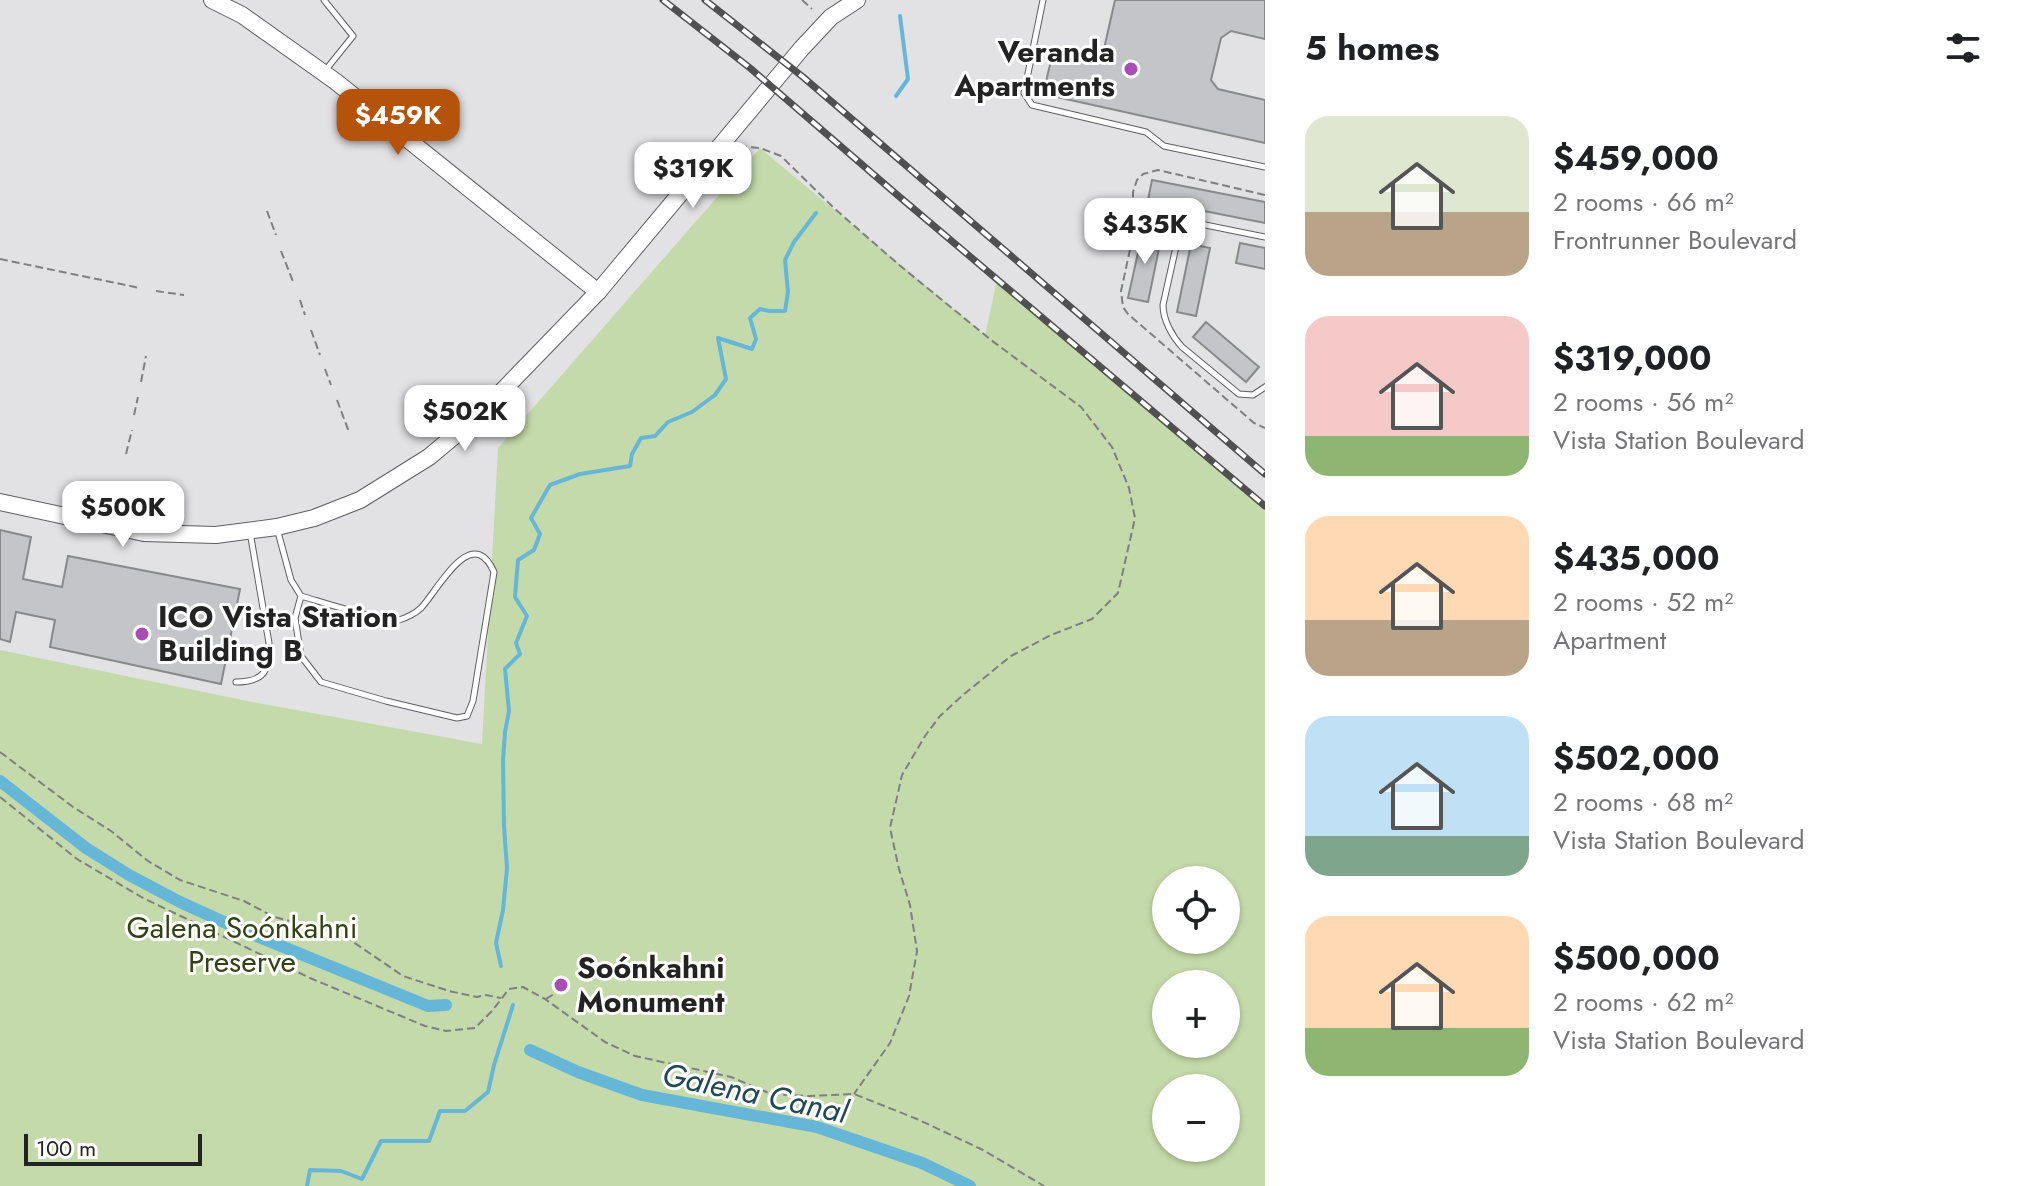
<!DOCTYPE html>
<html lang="en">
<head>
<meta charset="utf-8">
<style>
	body { margin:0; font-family:Jost,sans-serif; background:#f6f6f6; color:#202124; height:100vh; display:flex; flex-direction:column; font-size:30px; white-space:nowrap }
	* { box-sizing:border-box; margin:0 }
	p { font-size:26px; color:#757577 }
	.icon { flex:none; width:44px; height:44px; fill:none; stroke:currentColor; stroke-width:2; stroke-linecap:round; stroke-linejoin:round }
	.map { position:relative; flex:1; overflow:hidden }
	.sheet { display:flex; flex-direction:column; background:#fff; width:760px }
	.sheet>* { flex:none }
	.controls { position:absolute; left:1152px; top:866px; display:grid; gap:16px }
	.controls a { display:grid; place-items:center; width:88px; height:88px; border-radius:50%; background:#fff; box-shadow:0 2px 6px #0004; font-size:40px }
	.scale { position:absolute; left:24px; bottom:20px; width:178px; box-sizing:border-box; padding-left:8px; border:4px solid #232324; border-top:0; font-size:22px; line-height:28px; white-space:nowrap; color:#232324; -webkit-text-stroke:6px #fff; paint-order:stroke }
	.price { position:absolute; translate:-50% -68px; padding:0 18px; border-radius:16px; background:#fff; color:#222; font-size:26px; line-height:52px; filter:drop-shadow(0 2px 4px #0008) }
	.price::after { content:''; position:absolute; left:50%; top:48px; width:24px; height:18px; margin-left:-12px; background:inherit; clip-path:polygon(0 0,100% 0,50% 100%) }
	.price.selected { background:#b45309; color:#fff }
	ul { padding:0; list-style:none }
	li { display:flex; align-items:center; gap:24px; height:200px; padding:0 40px }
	li span { display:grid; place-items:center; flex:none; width:224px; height:160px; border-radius:24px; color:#555 }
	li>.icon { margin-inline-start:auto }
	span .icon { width:96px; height:96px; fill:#fffc; stroke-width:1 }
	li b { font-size:34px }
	h2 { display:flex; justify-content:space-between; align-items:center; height:96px; padding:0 40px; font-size:34px }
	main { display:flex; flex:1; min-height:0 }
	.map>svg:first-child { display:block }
	.green { fill:#c5daaa; fill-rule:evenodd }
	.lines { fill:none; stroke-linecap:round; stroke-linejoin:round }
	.stream { stroke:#66b7d7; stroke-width:4 }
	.canal { stroke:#66b7d7; stroke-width:12 }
	.building { fill:#c4c5c8; stroke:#88898b; stroke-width:2 }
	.lane-casing { stroke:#5e5e60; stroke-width:7 }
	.secondary-casing { stroke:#5e5e60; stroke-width:18 }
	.path { stroke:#7f7f81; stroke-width:2; stroke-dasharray:8 4; stroke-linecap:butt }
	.lane { stroke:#fff; stroke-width:5 }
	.secondary { stroke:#fff; stroke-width:16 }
	.rail-casing { stroke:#505051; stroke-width:7 }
	.rail { stroke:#fff; stroke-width:4; stroke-dasharray:12; stroke-linecap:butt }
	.poi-dot { fill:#a94cb5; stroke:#fff; stroke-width:3 }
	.labels { text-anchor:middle; stroke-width:6; stroke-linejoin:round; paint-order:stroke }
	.poi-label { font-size:30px; font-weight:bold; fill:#232324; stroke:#fff; text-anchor:start }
	.park-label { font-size:30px; fill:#314314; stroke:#fff }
	.water-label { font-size:32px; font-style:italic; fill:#224755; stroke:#fff }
</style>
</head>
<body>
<main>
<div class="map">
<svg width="1265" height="1186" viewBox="0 0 1265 1186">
	<rect width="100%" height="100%" fill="#e2e2e5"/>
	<path class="green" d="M760 148 985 335 997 280 1265 509V1186H0V650L252 702 482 744 498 448ZM1166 880H1226V940H1166ZM1166 984H1226V1044H1166ZM1166 1088H1226V1148H1166Z"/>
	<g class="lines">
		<g class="stream">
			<path d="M896 96 908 79 900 16"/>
			<path d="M501 966 496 943 503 910 507 868 504 826 503 761 505 732 509 711 505 669 520 654 516 643 527 616 515 597 518 560 534 550 540 534 531 518 550 485 580 474 630 466 632 454 641 438 655 436 668 422 692 412 715 395 726 379 718 338 752 349 756 339 750 318 760 309 769 311H785L788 292 785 260 794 242 816 213"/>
			<path d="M307 1186 310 1170 341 1171 362 1179 381 1141H429L440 1111H465L488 1092 494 1065 513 1005"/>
		</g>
		<g class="canal">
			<path d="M0 781 86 848 129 875 180 902 237 928 428 1006 446 1005"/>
			<path d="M530 1050 578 1072 642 1095 817 1127 922 1163 970 1186"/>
		</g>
	</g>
	<g class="building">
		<path d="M1115 0H1265V39L1231 31 1221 38 1211 80 1218 89 1265 100V143L1043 94 1054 48 1102 58Z"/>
		<path d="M1152 180 1265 202V223L1148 200Z"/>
		<path d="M1143 230 1162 234 1148 302 1128 298Z"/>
		<path d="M1240 243 1265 248V269L1236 263Z"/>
		<path d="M1191 244 1210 248 1196 316 1177 312Z"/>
		<path d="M1206 322 1259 367 1246 382 1193 337Z"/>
		<path d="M0 530 31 537 23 579 62 587 68 556 240 589 221 684 50 647 55 620 16 612 10 642 0 639Z"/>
	</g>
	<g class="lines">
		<g class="lane-casing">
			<g id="lane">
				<path d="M324 0 353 36 324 72"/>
				<path d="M1043 0 1024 93 1032 105 1146 132 1164 146 1265 167"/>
				<path d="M1146 213 1265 237"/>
				<path d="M1182 220 1163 305C1163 320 1172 336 1182 347L1239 394 1253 395 1265 387"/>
				<path d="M278 532 291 580 301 596 295 618 301 656 321 682 386 701 457 718 467 716 473 701 494 572C472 522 438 590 421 608 416 613 406 618 399 620 385 623 319 601 301 596"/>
				<path d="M236 682C265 682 270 670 269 643L250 532"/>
			</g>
		</g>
		<g class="secondary-casing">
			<g id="secondary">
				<path d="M212 0 242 15 335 81 598 292"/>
				<path d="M0 502 144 533 216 535 277 527 314 518 360 500 429 457 478 416 598 292 802 48 831 17 857 0"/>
			</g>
		</g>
		<g class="path">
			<path d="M802 0 812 9"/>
			<path d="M739 146 760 148 781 156 835 209 898 264 991 340 1081 407 1112 447 1129 488 1135 518 1118 593 1092 619 1051 635 1011 656 963 695 940 716 925 736 902 775 890 828 899 869 910 905 917 951 909 996 890 1043 854 1094"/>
			<path d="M1265 195 1158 170 1143 174 1137 180 1133 192V236L1121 291 1123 307 1128 314 1254 423 1265 428"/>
			<path d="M267 211 276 235"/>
			<path d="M281 251 294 284"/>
			<path d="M0 259 140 288"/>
			<path d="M156 291 184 295"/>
			<path d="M300 300 305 315"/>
			<path d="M311 330 320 355"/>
			<path d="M325 369 331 385"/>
			<path d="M141 382 146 356"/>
			<path d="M337 400 349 432"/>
			<path d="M134 415 138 397"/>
			<path d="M126 454 132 430"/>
			<path d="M0 752 73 807 111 831 148 861 180 880 244 901 274 917 340 933 403 976 449 991 477 997 486 995 501 998"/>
			<path d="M0 797 77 859 143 898 310 978 425 1026 446 1031 475 1028 492 1011 509 989 523 987 545 999 605 1042 635 1056 731 1077 771 1094 808 1096 854 1094 917 1119 983 1150 1044 1186"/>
			<path d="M546 999 554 994"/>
		</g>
		<use href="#lane" class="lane"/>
		<use href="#secondary" class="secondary"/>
		<g class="rail-casing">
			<g id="rail">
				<path d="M663 0 750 68 895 193 1265 506"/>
				<path d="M705 0 803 77 1265 474"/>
			</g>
		</g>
		<use href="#rail" class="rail"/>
	</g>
	<g class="poi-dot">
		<circle cx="1131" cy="69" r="8"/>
		<circle cx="142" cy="634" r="8"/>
		<circle cx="561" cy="985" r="8"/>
	</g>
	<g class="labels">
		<g class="poi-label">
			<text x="1115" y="62" text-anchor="end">Veranda<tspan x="1115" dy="34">Apartments</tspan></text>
			<text x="158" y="627">ICO Vista Station<tspan x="158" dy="34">Building B</tspan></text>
			<text x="577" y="978">Soónkahni<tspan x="577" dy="34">Monument</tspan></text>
		</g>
		<g class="park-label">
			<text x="242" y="938">Galena Soónkahni<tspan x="242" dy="34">Preserve</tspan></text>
		</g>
		<g class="water-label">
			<text transform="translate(755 1093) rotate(12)" y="11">Galena Canal</text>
		</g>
	</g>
</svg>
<div class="controls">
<a><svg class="icon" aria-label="locate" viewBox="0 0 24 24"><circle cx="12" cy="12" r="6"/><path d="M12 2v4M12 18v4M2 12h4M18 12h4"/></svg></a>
<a>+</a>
<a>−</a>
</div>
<div class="scale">100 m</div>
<b class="price selected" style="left:398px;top:157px">$459K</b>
<b class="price" style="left:693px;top:210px">$319K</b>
<b class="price" style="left:1145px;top:266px">$435K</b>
<b class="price" style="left:465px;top:453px">$502K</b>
<b class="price" style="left:123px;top:549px">$500K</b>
</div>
<section class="sheet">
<h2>5 homes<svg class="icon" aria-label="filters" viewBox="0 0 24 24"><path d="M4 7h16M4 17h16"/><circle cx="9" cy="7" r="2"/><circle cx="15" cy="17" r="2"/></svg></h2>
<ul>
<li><span style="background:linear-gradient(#dfe7d0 60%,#b9a48a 0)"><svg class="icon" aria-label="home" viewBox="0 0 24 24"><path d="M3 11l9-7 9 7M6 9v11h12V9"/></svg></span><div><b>$459,000</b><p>2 rooms · 66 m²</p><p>Frontrunner Boulevard</p></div></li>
<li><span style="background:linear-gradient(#f6c9c9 75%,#8fb573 0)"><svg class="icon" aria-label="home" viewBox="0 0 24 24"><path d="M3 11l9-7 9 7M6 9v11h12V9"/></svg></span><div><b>$319,000</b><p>2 rooms · 56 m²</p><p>Vista Station Boulevard</p></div></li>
<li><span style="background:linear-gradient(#ffd9b3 65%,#b9a48a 0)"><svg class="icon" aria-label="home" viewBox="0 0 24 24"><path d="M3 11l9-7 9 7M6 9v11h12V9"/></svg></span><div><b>$435,000</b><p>2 rooms · 52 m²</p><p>Apartment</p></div></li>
<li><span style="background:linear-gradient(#bfe0f5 75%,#7fa58c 0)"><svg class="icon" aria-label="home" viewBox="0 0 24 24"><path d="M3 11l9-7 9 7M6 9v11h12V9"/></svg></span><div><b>$502,000</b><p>2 rooms · 68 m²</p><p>Vista Station Boulevard</p></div></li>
<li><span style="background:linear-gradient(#ffd9b3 70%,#8fb573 0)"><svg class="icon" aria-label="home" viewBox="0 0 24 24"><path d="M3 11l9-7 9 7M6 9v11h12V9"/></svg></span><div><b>$500,000</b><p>2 rooms · 62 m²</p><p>Vista Station Boulevard</p></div></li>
</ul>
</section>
</main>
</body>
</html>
